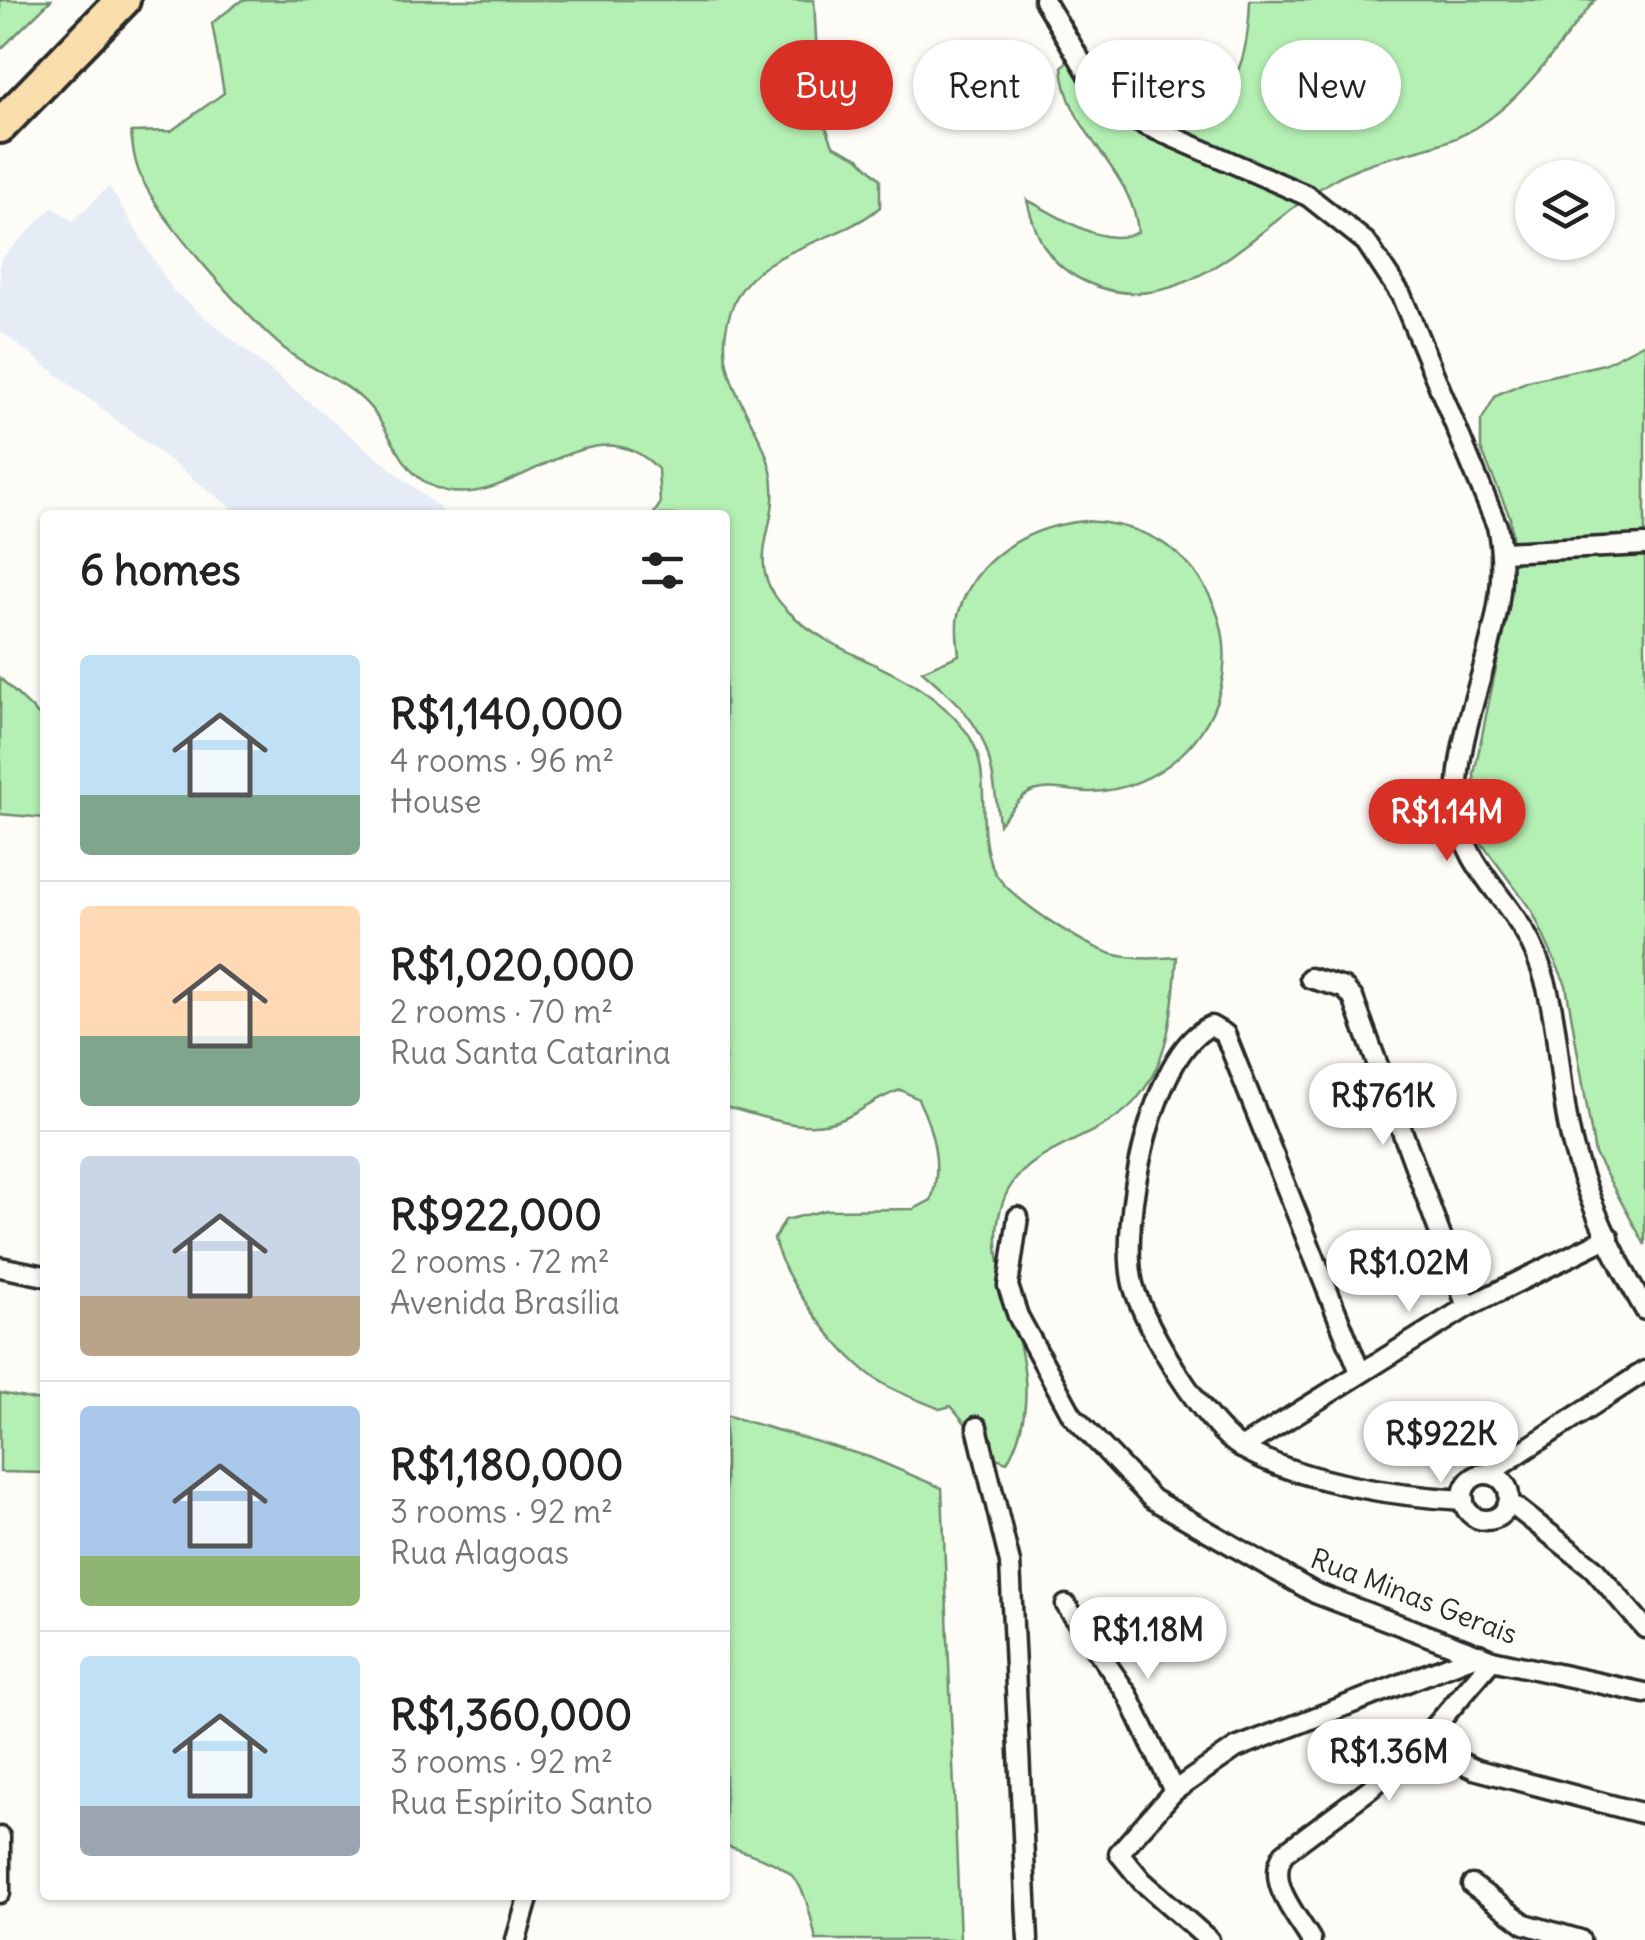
<!DOCTYPE html>
<html lang="en">
<head>
<meta charset="utf-8">
<style>
	body { margin:0; font-family:Delius,sans-serif; background:#f2f2f2; color:#222; height:100vh; display:flex; flex-direction:column; font-size:38px; white-space:nowrap }
	* { box-sizing:border-box; margin:0 }
	p { font-size:32px; color:#767676 }
	.icon { flex:none; width:55px; height:55px; fill:none; stroke:currentColor; stroke-width:2; stroke-linecap:round; stroke-linejoin:round }
	.map { position:relative; flex:1; overflow:hidden }
	.side { position:absolute; left:40px; top:510px; width:690px; height:1390px; display:flex; flex-direction:column; background:#fff; border-radius:10px; box-shadow:0 2px 8px #0004 }
	.side>* { flex:none }
	.hud { position:absolute; left:760px; top:40px; width:735px; height:90px; display:flex; gap:20px }
	.buttons { position:absolute; left:1515px; top:160px; display:grid; gap:20px }
	.buttons a { display:grid; place-items:center; width:100px; height:100px; border-radius:50%; background:#fff; box-shadow:0 2px 8px #0004; font-size:50px }
	.price { position:absolute; translate:-50% -85px; padding:0 22px; border-radius:35px; background:#fff; color:#222; font-size:32px; line-height:65px; filter:drop-shadow(0 2px 5px #0008) }
	.price::after { content:''; position:absolute; left:50%; top:60px; width:30px; height:22px; margin-left:-15px; background:inherit; clip-path:polygon(0 0,100% 0,50% 100%) }
	.price.current { background:#d93025; color:#fff }
	ul { padding:0; list-style:none }
	li { display:flex; align-items:center; gap:30px; height:250px; padding:0 40px }
	li+li { border-top:2px solid #e0e0e0 }
	li span { display:grid; place-items:center; flex:none; width:280px; height:200px; border-radius:10px; color:#555 }
	li>.icon { margin-inline-start:auto }
	span .icon { width:120px; height:120px; fill:#fffc; stroke-width:1 }
	li b { font-size:42px }
	h2 { display:flex; justify-content:space-between; align-items:center; height:120px; padding:0 40px; font-size:42px }
	.chip { padding:0 35px; border-radius:45px; background:#fff; box-shadow:0 2px 8px #0004; font-size:35px; line-height:90px }
	.chip.current { background:#d93025; color:#fff }
	.map>svg:first-child { display:block }
	.built { fill:#e5ecf6 }
	.green { fill:#b4efb3; stroke:#708d6f; stroke-width:2.5 }
	.lines { fill:none; stroke-linecap:round; stroke-linejoin:round }
	.street-casing { stroke:#2b2b2b; stroke-width:25 }
	.highway-casing { stroke:#2b2b2b; stroke-width:40 }
	.street { stroke:#fdfcf7; stroke-width:18 }
	.highway { stroke:#f8deab; stroke-width:32 }
	.labels { text-anchor:middle; stroke-width:10; stroke-linejoin:round; paint-order:stroke }
	.street-label { font-size:28px; fill:#2b2b2b; stroke:#fdfcf7 }
</style>
</head>
<body>
<div class="map">
<svg width="1645" height="1940" viewBox="0 0 1645 1940">
	<rect width="100%" height="100%" fill="#fdfcf7"/>
	<filter id="ink" filterUnits="userSpaceOnUse"><feTurbulence type="fractalNoise" baseFrequency=".01" numOctaves="2"/><feDisplacementMap in="SourceGraphic" scale="20" xChannelSelector="R" yChannelSelector="G"/><feConvolveMatrix kernelMatrix="1 2 1 2 8 2 1 2 1" color-interpolation-filters="sRGB"/></filter>
	<g filter="url(#ink)">
		<path class="built" d="M109 186 173 291 448 515H241L0 331V260L53 207 73 221Z"/>
		<g class="green">
			<path d="M0 0H51L0 50Z"/>
			<path d="M242 0H814L820 112 833 145 859 158 880 179V207C838 244 762 246 736 299 701 370 758 413 771 471 784 529 736 562 790 613 844 664 914 665 965 730 996 769 973 825 993 869 1006 897 1086 948 1116 955 1136 960 1156 959 1177 957 1173 1007 1170 1063 1134 1102 1094 1145 1018 1145 1001 1208 978 1288 1061 1366 1007 1462L993 1457 951 1406 940 1409C922 1401 900 1394 882 1383 842 1358 785 1284 774 1239L785 1220 826 1210 914 1209 931 1200C943 1167 933 1129 918 1099L901 1090C879 1096 863 1111 843 1119 802 1135 765 1116 725 1107V515H653L660 504 658 469C592 400 516 507 446 491 398 480 395 429 362 399 340 378 309 369 286 350 249 320 164 224 144 183 135 166 133 151 131 132L171 131 224 93 212 23Z"/>
			<path d="M1250 0H1595C1553 51 1513 118 1448 141 1409 155 1368 159 1333 180 1258 224 1184 327 1086 282 1049 265 1036 239 1027 200 1058 215 1104 250 1138 232 1133 169 1066 133 1062 67L1068 60C1101 63 1125 81 1155 92 1235 123 1248 64 1250 0Z"/>
			<path d="M1645 343V1245L1595 1154 1566 985 1532 911 1480 841 1474 774 1509 605 1512 536 1510 517 1481 449V421L1496 395 1528 381 1604 364Z"/>
			<path d="M1085 521C1127 523 1166 536 1193 570 1217 600 1229 637 1223 676 1213 741 1156 790 1091 792 1070 792 1051 784 1031 792 1019 797 1008 814 999 824 990 741 986 726 922 671L959 655C958 643 955 628 958 615 974 557 1029 526 1085 521Z"/>
			<path d="M0 678 45 721V818L0 814Z"/>
			<path d="M0 1393 45 1402V1473L0 1472Z"/>
			<path d="M725 1415 869 1457 942 1488 960 1940H816C801 1867 793 1869 725 1845Z"/>
		</g>
		<g class="lines">
			<g class="street-casing">
				<g id="street">
					<path d="M1044 0 1097 88 1127 117 1308 196 1366 242 1401 295 1497 526C1519 623 1451 715 1458 810 1462 865 1507 896 1530 942 1563 1006 1555 1081 1574 1150 1589 1204 1617 1261 1645 1310"/>
					<path d="M1503 552 1645 545"/>
					<path d="M1310 978 1344 988 1353 998 1467 1307"/>
					<path d="M1018 1217 1008 1286 1018 1316 1072 1415 1152 1499 1315 1593 1492 1660 1645 1693"/>
					<path d="M0 1267 45 1276"/>
					<path d="M1360 1372 1225 1034 1211 1026C1151 1051 1119 1226 1133 1284 1143 1325 1206 1427 1242 1448 1303 1483 1395 1496 1464 1500"/>
					<path d="M977 1427 1010 1563 1028 1940"/>
					<path d="M1241 1448 1467 1307 1609 1237"/>
					<path d="M1488 1474 1645 1371"/>
					<circle cx="1486" cy="1497" r="23"/>
					<path d="M1509 1502 1593 1568 1645 1628"/>
					<path d="M1066 1605 1128 1695 1174 1791"/>
					<path d="M1421 1743 1474 1769 1645 1814"/>
					<path d="M0 1837V1893"/>
					<path d="M1472 1885 1525 1924 1580 1940"/>
					<path d="M516 1940 529 1895"/>
					<path d="M1209 1940 1142 1881 1119 1853 1174 1791 1236 1748 1479 1654"/>
					<path d="M1311 1940C1296 1914 1265 1882 1284 1853L1371 1788 1421 1743 1492 1660"/>
				</g>
			</g>
			<g class="highway-casing">
				<path id="highway" d="M0 126 123 0"/>
			</g>
			<use href="#street" class="street"/>
			<use href="#highway" class="highway"/>
		</g>
	</g>
	<g class="labels">
		<g class="street-label">
			<text transform="translate(1414 1596) rotate(21)" y="10">Rua Minas Gerais</text>
		</g>
	</g>
</svg>
<div class="buttons">
<a><svg class="icon" aria-label="layers" viewBox="0 0 24 24"><path d="M12 4l9 5-9 5-9-5zM3 14l9 5 9-5"/></svg></a>
</div>
<b class="price current" style="left:1447px;top:864px">R$1.14M</b>
<b class="price" style="left:1383px;top:1148px">R$761K</b>
<b class="price" style="left:1409px;top:1315px">R$1.02M</b>
<b class="price" style="left:1441px;top:1486px">R$922K</b>
<b class="price" style="left:1148px;top:1682px">R$1.18M</b>
<b class="price" style="left:1389px;top:1804px">R$1.36M</b>
<div class="hud">
<a class="chip current">Buy</a>
<a class="chip">Rent</a>
<a class="chip">Filters</a>
<a class="chip">New</a>
</div>
<section class="side">
<h2>6 homes<svg class="icon" aria-label="filters" viewBox="0 0 24 24"><path d="M4 7h16M4 17h16"/><circle cx="9" cy="7" r="2"/><circle cx="15" cy="17" r="2"/></svg></h2>
<ul>
<li><span style="background:linear-gradient(#bfe0f5 70%,#7fa58c 0)"><svg class="icon" aria-label="home" viewBox="0 0 24 24"><path d="M3 11l9-7 9 7M6 9v11h12V9"/></svg></span><div><b>R$1,140,000</b><p>4 rooms · 96 m²</p><p>House</p></div></li>
<li><span style="background:linear-gradient(#ffd9b3 65%,#7fa58c 0)"><svg class="icon" aria-label="home" viewBox="0 0 24 24"><path d="M3 11l9-7 9 7M6 9v11h12V9"/></svg></span><div><b>R$1,020,000</b><p>2 rooms · 70 m²</p><p>Rua Santa Catarina</p></div></li>
<li><span style="background:linear-gradient(#c9d6e8 70%,#b9a48a 0)"><svg class="icon" aria-label="home" viewBox="0 0 24 24"><path d="M3 11l9-7 9 7M6 9v11h12V9"/></svg></span><div><b>R$922,000</b><p>2 rooms · 72 m²</p><p>Avenida Brasília</p></div></li>
<li><span style="background:linear-gradient(#a9c7e8 75%,#8fb573 0)"><svg class="icon" aria-label="home" viewBox="0 0 24 24"><path d="M3 11l9-7 9 7M6 9v11h12V9"/></svg></span><div><b>R$1,180,000</b><p>3 rooms · 92 m²</p><p>Rua Alagoas</p></div></li>
<li><span style="background:linear-gradient(#bfe0f5 75%,#9aa5b1 0)"><svg class="icon" aria-label="home" viewBox="0 0 24 24"><path d="M3 11l9-7 9 7M6 9v11h12V9"/></svg></span><div><b>R$1,360,000</b><p>3 rooms · 92 m²</p><p>Rua Espírito Santo</p></div></li>
</ul>
</section>
</div>
</body>
</html>
